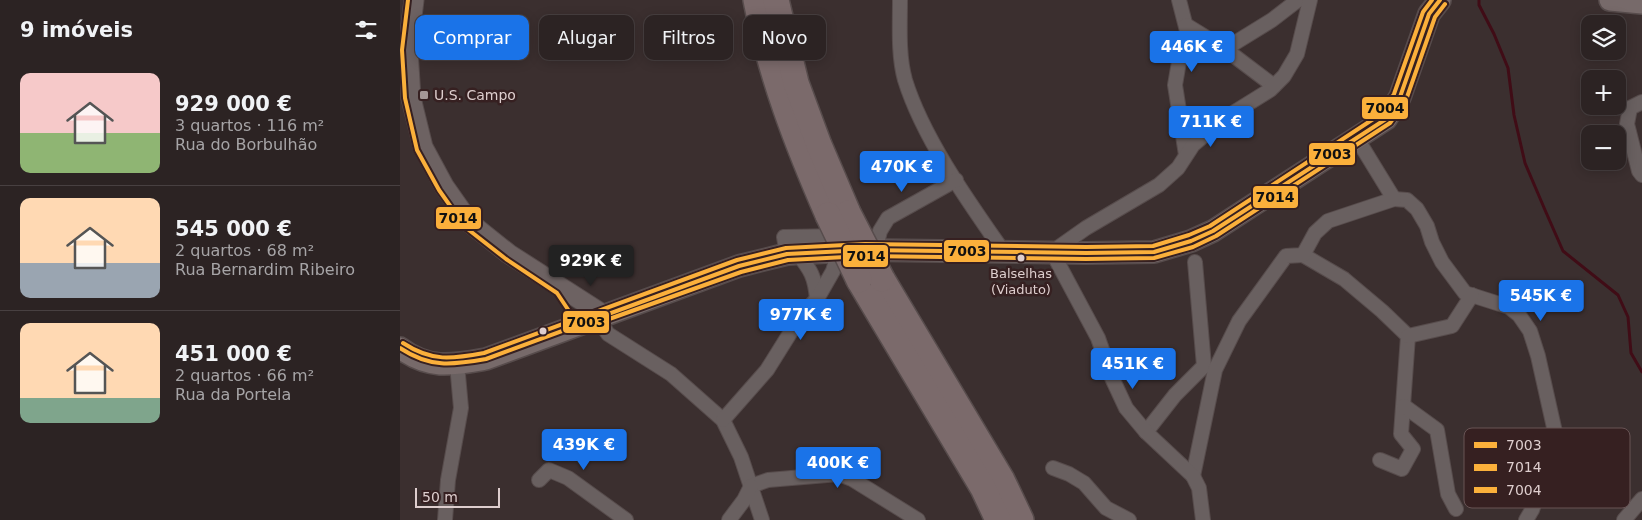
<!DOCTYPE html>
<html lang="pt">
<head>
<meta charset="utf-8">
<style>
	body { margin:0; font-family:"DejaVu Sans",sans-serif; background:#382f30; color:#f1f3f6; height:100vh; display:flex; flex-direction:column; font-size:19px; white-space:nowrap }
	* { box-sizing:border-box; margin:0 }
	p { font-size:16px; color:#a6a4a6 }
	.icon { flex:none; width:28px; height:28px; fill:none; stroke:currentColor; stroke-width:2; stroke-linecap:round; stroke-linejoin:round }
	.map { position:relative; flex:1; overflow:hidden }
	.side { display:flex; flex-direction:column; background:#2c2323; width:400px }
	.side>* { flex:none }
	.top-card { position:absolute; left:15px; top:15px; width:475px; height:45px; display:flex; gap:10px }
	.fabs { position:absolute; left:1181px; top:15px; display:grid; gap:10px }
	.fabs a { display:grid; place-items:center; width:45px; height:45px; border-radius:10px; background:#2c2323; box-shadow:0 2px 12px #0003,0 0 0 1px #484041; font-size:25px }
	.scale { position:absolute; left:15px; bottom:12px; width:85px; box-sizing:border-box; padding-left:5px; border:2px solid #decece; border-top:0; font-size:14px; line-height:18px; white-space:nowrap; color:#decece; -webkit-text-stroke:4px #362021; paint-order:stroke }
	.price { position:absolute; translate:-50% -42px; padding:0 11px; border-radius:5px; background:#1a73e8; color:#fff; font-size:16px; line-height:32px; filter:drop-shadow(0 1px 2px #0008) }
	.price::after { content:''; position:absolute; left:50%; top:30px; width:15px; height:11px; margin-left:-8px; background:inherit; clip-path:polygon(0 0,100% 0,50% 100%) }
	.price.active { background:#222; color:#fff }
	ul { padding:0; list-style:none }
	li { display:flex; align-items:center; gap:15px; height:125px; padding:0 20px }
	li+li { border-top:1px solid #484041 }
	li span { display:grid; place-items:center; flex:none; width:140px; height:100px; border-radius:10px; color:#555 }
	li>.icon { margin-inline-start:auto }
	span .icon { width:60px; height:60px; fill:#fffc; stroke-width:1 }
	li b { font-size:21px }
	h2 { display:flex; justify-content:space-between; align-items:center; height:60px; padding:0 20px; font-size:21px }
	.chip { padding:0 18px; border-radius:10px; background:#2c2323; box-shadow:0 2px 12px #0003,0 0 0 1px #484041; font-size:18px; line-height:45px }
	.chip.active { background:#1a73e8; color:#fff }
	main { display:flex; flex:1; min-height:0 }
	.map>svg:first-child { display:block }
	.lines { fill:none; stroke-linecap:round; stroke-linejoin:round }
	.stream { stroke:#400c16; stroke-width:3 }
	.minor-casing { stroke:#574c4c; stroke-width:16 }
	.secondary-casing { stroke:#574c4c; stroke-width:21 }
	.primary-casing { stroke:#574c4c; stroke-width:24 }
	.motorway-casing { stroke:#574c4c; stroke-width:28 }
	.minor { stroke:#696060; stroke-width:14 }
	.secondary { stroke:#6d6262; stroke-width:19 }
	.primary { stroke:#776a6a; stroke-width:21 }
	.motorway { stroke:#7b6a6b; stroke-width:25 }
	.motorway-bridge-casing { stroke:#574c4c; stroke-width:28; stroke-linecap:butt }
	.motorway-bridge { stroke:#7b6a6b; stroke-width:25 }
	.bus-1-casing { stroke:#362021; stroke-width:8 }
	.bus-2-casing { stroke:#362021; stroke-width:8 }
	.bus-3-casing { stroke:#362021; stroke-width:8 }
	.bus-1 { stroke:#fbb03b; stroke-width:4 }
	.bus-2 { stroke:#fbb03b; stroke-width:4 }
	.bus-3 { stroke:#fbb03b; stroke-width:4 }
	.poi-dot { fill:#a59696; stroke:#362021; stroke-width:2 }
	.bus-dot { fill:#decece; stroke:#362021; stroke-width:2 }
	.labels { text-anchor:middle; stroke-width:5; stroke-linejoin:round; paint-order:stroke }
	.bus-label { font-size:13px; fill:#decece; stroke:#362021 }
	.poi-label { font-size:14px; fill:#decece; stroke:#362021; text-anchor:start }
	.key { fill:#362021; stroke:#685455; stroke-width:1 }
	.key-label { font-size:14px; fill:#decece }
	.line-badge { stroke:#362021; stroke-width:2 }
	.pale-badge-label { font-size:14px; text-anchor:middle; font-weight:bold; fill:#111 }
</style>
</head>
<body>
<main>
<section class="side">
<h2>9 imóveis<svg class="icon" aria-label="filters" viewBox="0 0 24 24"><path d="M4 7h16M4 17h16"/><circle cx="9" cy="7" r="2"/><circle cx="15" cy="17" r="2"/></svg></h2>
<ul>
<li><span style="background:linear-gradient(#f6c9c9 60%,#8fb573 0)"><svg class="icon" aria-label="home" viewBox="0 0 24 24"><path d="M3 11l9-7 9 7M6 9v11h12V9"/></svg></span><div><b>929 000 €</b><p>3 quartos · 116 m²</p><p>Rua do Borbulhão</p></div></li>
<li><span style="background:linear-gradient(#ffd9b3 65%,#9aa5b1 0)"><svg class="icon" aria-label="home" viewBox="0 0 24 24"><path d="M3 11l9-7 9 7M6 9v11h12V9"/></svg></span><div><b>545 000 €</b><p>2 quartos · 68 m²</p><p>Rua Bernardim Ribeiro</p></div></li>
<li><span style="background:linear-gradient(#ffd9b3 75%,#7fa58c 0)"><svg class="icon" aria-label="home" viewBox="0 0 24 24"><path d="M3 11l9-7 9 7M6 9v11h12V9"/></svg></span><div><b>451 000 €</b><p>2 quartos · 66 m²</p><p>Rua da Portela</p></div></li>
</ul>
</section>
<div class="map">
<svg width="1242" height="520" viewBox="0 0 1242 520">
	<rect width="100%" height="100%" fill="#3b2f2f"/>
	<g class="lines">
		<path class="stream" d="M1079 0V5L1094 34 1108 68 1114 115 1125 163 1145 210 1163 251 1218 295 1228 317 1231 353 1242 372"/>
		<g class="minor-casing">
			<g id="minor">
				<path d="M500 0C500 26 498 55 505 80 523 138 568 201 603 251"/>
				<path d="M779 0 787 31 780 56 775 85 786 155"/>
				<path d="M786 25 825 49 874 86"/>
				<path d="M825 49 872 20 898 0"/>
				<path d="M1242 102 1230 108 1227 124 1239 171 1242 175"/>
				<path d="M994 199 1007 200 1017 209 1027 226 1032 242 1042 262 1065 293 1109 307 1119 315 1130 331 1138 356 1155 432V445L1132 510 1126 520"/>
				<path d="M475 251 480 231 488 218 556 180"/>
				<path d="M397 253C411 270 415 277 417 299"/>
				<path d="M387 254 384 237 442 236"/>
				<path d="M903 255 944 279 982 311 1008 336 1001 434 1013 449 1002 469 980 460"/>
				<path d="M197 317 208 334 271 374 323 420 341 457 362 520"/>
				<path d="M1008 336 1052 326 1072 295"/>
				<path d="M1004 406 1037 430 1048 494 1056 509"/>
				<path d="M323 420 367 370 402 314 417 299 433 271 436 261 432 251"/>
				<path d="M746 432 775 395 804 366 795 262"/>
				<path d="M653 468 669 474 684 483 706 508 729 520"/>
				<path d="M793 476 815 370 839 321 886 256 903 255 915 233 928 221 994 199 956 137"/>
				<path d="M139 480 149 470 168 478 226 520"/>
				<path d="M351 486 368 480 439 474 452 479 518 520"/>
				<path d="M45 520 48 480 61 408 57 364"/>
				<path d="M329 520 344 500 351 486"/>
				<path d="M803 520 799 488 793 476 746 432 726 408 712 378 698 338 652 252 686 228 759 185 778 168 793 145 813 128 825 118 870 90 884 76 897 54 910 0"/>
				<path d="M1224 520 1242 499"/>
			</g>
		</g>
		<g class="secondary-casing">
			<path id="secondary" d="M14 0 8 50 11 98 23 147 44 186 70 223 109 254 204 315"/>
		</g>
		<g class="primary-casing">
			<g id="primary">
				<path d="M1210 0 1242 3"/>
				<path d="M0 348C29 370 52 365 86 359L339 266 387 254 465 250 686 253 754 252 791 241 813 231 986 119 1000 97 1029 14 1040 0"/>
			</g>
		</g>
		<g class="motorway-casing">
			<g id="motorway">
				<path d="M356 0C370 75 398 146 428 215"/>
				<path d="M376 0 396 83 419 145 448 213"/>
				<path d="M482 279 602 480 621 520"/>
				<path d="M459 280 583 488 598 520"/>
			</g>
		</g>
		<use href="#minor" class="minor"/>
		<use href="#secondary" class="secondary"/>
		<use href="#primary" class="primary"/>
		<use href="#motorway" class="motorway"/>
		<g class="motorway-bridge-casing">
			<g id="motorway-bridge">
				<path d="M448 213 482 279"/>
				<path d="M428 215 459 280"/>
			</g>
		</g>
		<use href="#motorway-bridge" class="motorway-bridge"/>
		<g class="bus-1-casing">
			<path id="bus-1" d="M0 348C30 368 52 365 86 359L339 266 387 254 465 250 686 253 754 252 791 241 813 231 986 119 1000 97 1029 14 1040 0"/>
		</g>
		<g class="bus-2-casing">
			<path id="bus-2" d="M8 0 2 50 5 98 17 150 39 190 65 227 106 259 157 293 179 326 184 328 341 272 388 260 465 256 686 259 754 258 793 247 816 236 990 123 1006 100 1035 17 1045 4"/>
		</g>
		<g class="bus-3-casing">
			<path id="bus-3" d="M3 343C32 362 52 359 84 353L337 260 386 248 465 244 686 247 753 246 789 235 810 226 981 114 994 94 1023 12 1032 0"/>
		</g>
		<use href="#bus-1" class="bus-1"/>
		<use href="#bus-2" class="bus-2"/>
		<use href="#bus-3" class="bus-3"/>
	</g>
	<rect class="poi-dot" x="19" y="90" width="10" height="10" rx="2.5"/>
	<g class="bus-dot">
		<circle cx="621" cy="258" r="4.5"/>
		<circle cx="143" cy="331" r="4.5"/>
	</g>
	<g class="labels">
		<g class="bus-label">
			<text x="621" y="278">Balselhas<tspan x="621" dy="16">(Viaduto)</tspan></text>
		</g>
		<g class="poi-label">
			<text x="34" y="100">U.S. Campo</text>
		</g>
	</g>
	<rect x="1064" y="428" width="166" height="80" rx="8" class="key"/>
	<rect x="1074" y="442" width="23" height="6" fill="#fbb03b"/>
	<rect x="1074" y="464" width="23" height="7" fill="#fbb03b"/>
	<rect x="1074" y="487" width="23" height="6" fill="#fbb03b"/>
	<g class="key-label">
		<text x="1106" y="450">7003</text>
		<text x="1106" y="472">7014</text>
		<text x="1106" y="495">7004</text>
	</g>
	<g class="line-badge">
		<rect x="961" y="96" width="48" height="24" rx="5" fill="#fbb03b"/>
		<rect x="908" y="142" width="48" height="24" rx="5" fill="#fbb03b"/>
		<rect x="852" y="185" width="47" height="24" rx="5" fill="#fbb03b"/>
		<rect x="35" y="206" width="47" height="24" rx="5" fill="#fbb03b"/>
		<rect x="543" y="239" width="47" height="24" rx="5" fill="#fbb03b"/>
		<rect x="442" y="244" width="47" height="24" rx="5" fill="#fbb03b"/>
		<rect x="162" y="310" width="48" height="24" rx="5" fill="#fbb03b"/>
	</g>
	<g class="pale-badge-label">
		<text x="985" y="113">7004</text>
		<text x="932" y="159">7003</text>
		<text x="875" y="202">7014</text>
		<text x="58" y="223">7014</text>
		<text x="567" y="256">7003</text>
		<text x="466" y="261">7014</text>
		<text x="186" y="327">7003</text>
	</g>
</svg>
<div class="fabs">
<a><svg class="icon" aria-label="layers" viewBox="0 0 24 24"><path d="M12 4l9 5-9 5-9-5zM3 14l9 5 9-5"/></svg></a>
<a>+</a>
<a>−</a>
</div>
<div class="scale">50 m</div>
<b class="price" style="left:792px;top:73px">446K €</b>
<b class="price" style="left:811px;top:148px">711K €</b>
<b class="price" style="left:502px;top:193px">470K €</b>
<b class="price active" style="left:191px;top:287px">929K €</b>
<b class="price" style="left:1141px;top:322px">545K €</b>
<b class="price" style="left:401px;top:341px">977K €</b>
<b class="price" style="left:733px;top:390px">451K €</b>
<b class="price" style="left:184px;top:471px">439K €</b>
<b class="price" style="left:438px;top:489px">400K €</b>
<div class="top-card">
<a class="chip active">Comprar</a>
<a class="chip">Alugar</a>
<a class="chip">Filtros</a>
<a class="chip">Novo</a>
</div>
</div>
</main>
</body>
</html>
